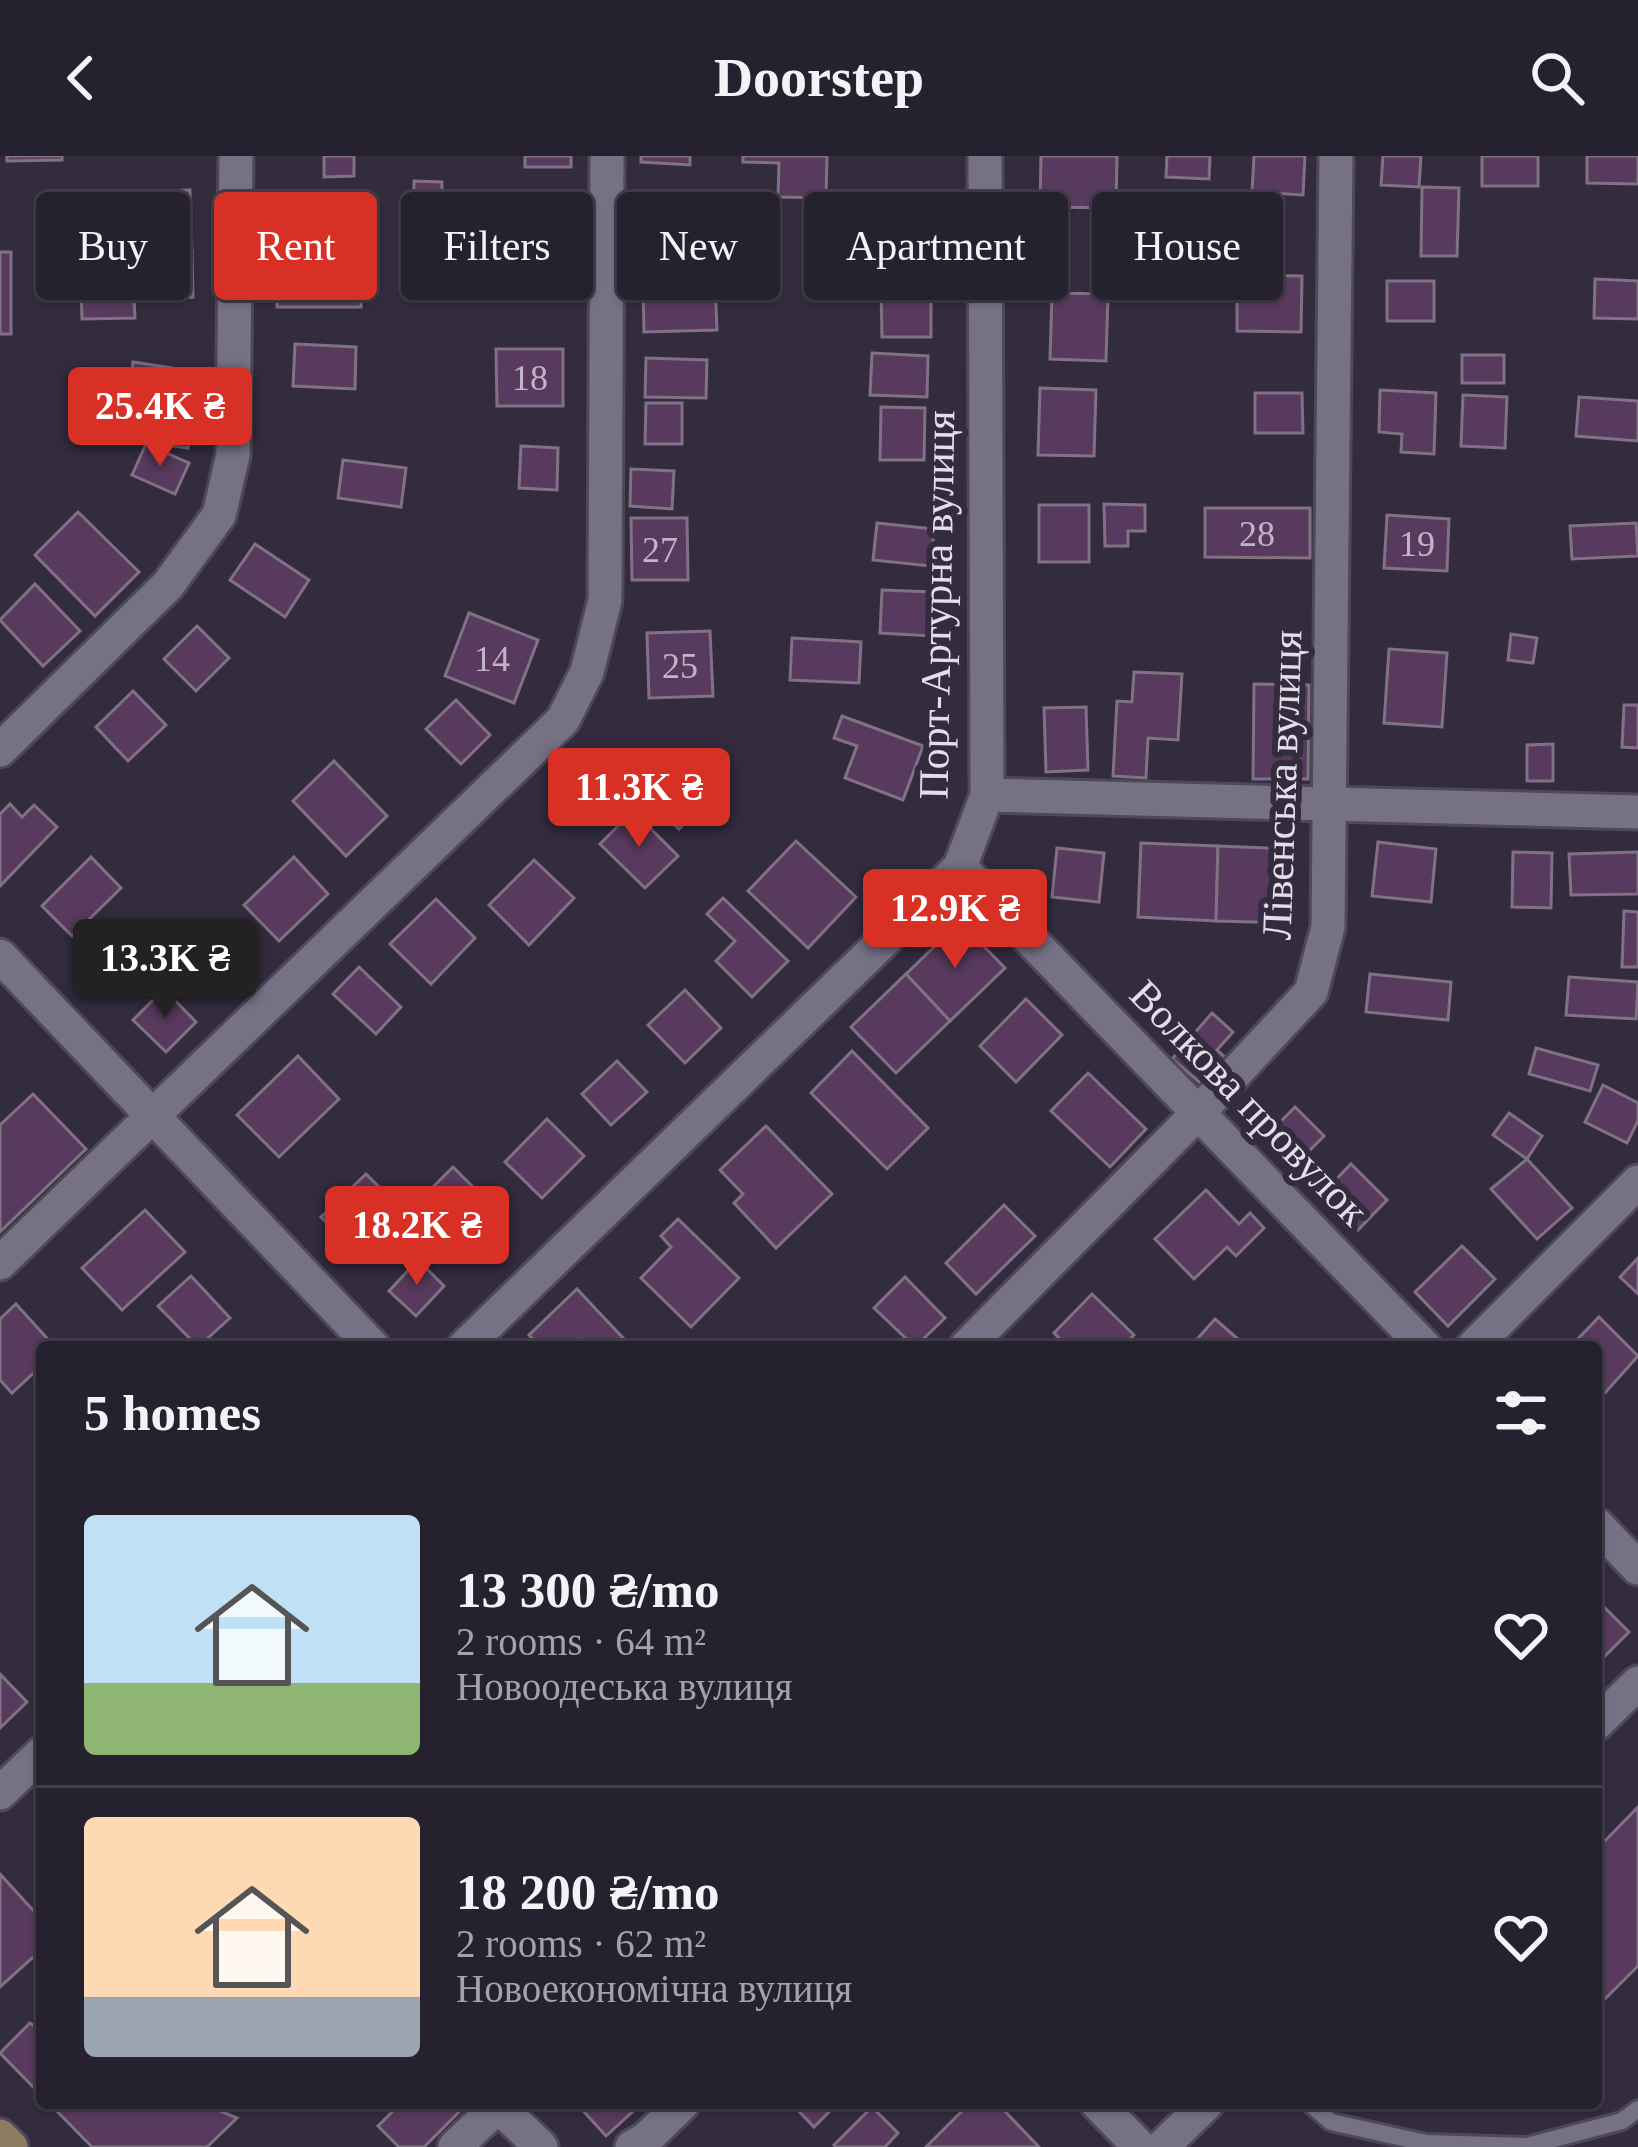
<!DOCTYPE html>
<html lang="en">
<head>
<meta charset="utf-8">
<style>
	body { margin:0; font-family:Georgia,serif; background:#2e2936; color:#f1f3f6; height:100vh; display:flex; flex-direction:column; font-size:45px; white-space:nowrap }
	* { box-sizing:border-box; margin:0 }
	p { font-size:39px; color:#a4a3aa }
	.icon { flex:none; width:66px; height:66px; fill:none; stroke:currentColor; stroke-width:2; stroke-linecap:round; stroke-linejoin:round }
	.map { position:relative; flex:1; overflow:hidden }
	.drawer { position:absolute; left:36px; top:1185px; width:1566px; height:768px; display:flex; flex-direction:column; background:#26212e; border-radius:12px; box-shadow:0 3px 9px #0004,0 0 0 3px #423e4a }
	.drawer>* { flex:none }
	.banner { position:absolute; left:36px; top:36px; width:1566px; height:108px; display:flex; gap:24px }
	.price { position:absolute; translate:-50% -102px; padding:0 27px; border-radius:12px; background:#d93025; color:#fff; font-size:39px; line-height:78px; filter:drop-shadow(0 3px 6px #0008) }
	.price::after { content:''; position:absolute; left:50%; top:72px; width:36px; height:27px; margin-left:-18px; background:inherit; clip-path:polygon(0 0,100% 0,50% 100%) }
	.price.current { background:#222; color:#fff }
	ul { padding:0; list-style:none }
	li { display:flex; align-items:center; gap:36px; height:300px; padding:0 48px }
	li+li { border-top:3px solid #423e4a }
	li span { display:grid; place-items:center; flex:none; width:336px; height:240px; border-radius:12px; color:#555 }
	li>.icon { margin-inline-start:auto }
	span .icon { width:144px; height:144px; fill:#fffc; stroke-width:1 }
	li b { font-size:51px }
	h2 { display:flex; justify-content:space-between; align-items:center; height:144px; padding:0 48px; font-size:51px }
	.tag { padding:0 42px; border-radius:12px; background:#26212e; box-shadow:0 3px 9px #0004,0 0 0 3px #423e4a; font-size:42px; line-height:108px }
	.tag.current { background:#d93025; color:#fff }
	header { display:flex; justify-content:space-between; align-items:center; height:156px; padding:0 48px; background:#26212e; font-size:54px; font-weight:700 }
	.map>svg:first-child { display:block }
	.building { fill:#583a5e; stroke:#807183; stroke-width:3 }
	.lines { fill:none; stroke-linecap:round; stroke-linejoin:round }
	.service-casing { stroke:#4e4957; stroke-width:22 }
	.minor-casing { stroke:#4e4957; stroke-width:39 }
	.secondary-casing { stroke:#4e4957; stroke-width:39 }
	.service { stroke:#777186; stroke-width:16 }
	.minor { stroke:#777186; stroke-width:33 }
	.secondary { stroke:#8e7c61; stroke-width:33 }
	.labels { text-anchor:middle; stroke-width:12; stroke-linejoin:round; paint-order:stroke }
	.number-label { font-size:36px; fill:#c0b5c7 }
	.street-label { font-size:42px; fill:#e2deea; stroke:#322c3e }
</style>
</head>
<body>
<header><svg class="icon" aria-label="back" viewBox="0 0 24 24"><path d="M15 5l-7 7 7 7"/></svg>Doorstep<svg class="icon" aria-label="search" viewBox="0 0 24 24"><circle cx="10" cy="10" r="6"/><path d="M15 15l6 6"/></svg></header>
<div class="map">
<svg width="1638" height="1991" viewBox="0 0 1638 1991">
	<rect width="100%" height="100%" fill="#322c3e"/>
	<g class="building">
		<path d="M7 0H62V4L7 5Z"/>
		<path d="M324 0H354V20L324 21Z"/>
		<rect x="525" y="0" width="46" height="11"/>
		<path d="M641 0H690V9L641 6Z"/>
		<path d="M743 0H827L826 42 778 41 779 7 743 6Z"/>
		<path d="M1041 0H1117L1116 52 1040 51Z"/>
		<path d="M1167 0H1210L1209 23 1166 21Z"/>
		<path d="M1254 0H1305L1303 39 1252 36Z"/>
		<path d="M1383 0H1421L1419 31 1381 29Z"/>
		<rect x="1482" y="0" width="56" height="30"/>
		<path d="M1587 0H1638V28L1587 27Z"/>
		<path d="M414 25 442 26 441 84 413 83Z"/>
		<path d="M1422 31 1459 32 1457 100H1421Z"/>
		<path d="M190 34 192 96 119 98 117 36Z"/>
		<path d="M277 93H360L361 151H277Z"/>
		<rect x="0" y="96" width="11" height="82"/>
		<path d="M192 96 193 141 153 144 150 98Z"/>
		<path d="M569 96 570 140 508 141 507 110 524 109 523 97Z"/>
		<path d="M119 98H132L135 162 82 163 80 100Z"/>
		<path d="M1237 119 1302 120 1301 176 1237 175Z"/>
		<path d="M1595 123 1638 125V163L1594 162Z"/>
		<rect x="1387" y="125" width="47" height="40"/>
		<path d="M715 127 717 174 644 176 643 130Z"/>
		<path d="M881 135H931V181H882Z"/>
		<path d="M1052 137 1108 138 1106 205 1050 203Z"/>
		<path d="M295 188 356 191 355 233 293 230Z"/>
		<path d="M496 193H563V250H497Z"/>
		<path d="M872 197 928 200 927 241 870 239Z"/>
		<rect x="1462" y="199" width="42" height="28"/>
		<path d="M646 202 707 204 706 242 645 241Z"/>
		<path d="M133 206 199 216 188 292 122 283Z"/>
		<path d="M1040 232 1096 234 1094 300 1038 299Z"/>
		<path d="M1380 234 1436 237 1434 298 1401 296 1402 278 1379 276Z"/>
		<path d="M1255 237H1302L1303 277H1255Z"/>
		<path d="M1463 239 1507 241 1505 292 1461 290Z"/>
		<path d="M1579 241 1638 245V285L1576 280Z"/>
		<path d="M646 247H682V288H645Z"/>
		<path d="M881 251 925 252 924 304H880Z"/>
		<path d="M146 288 189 307 175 338 132 319Z"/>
		<path d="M521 290 558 292 557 334 519 332Z"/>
		<path d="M343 304 406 312 401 351 338 342Z"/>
		<path d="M631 313 674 315 672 353 630 350Z"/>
		<path d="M1104 348 1145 349V375H1128V390H1105Z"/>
		<rect x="1039" y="349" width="50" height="57"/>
		<path d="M1205 352H1310V402L1205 401Z"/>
		<path d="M78 356 139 416 95 460 35 399Z"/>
		<path d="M1387 359 1449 363 1447 415 1384 412Z"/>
		<path d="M631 362H687L688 424H632Z"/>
		<path d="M877 367 934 373 931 410 873 404Z"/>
		<path d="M1636 367 1638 400 1572 403 1570 370Z"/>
		<path d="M255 388 309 424 285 461 230 424Z"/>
		<path d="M35 428 80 475 43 510 0 464Z"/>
		<path d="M882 434 933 436 932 480 880 477Z"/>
		<path d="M469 457 538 484 514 547 445 520Z"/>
		<path d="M197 470 229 502 196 535 164 503Z"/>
		<path d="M710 475 713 540 649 542 647 477Z"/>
		<path d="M1511 478 1537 482 1533 507 1508 504Z"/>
		<path d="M792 482 861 486 859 527 790 524Z"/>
		<path d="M1389 493 1447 497 1442 571 1384 567Z"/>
		<path d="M1134 516 1182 518 1178 584 1148 582 1146 622 1113 620 1117 545 1132 546Z"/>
		<path d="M1254 528 1309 529 1308 623H1253Z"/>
		<path d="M133 535 166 569 128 605 96 571Z"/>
		<path d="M456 544 490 579 461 608 426 573Z"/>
		<path d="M1624 549H1638V592L1622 591Z"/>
		<path d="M1086 551 1088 614 1046 616 1044 552Z"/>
		<path d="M842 560 923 590 903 644 845 622 857 590 834 582Z"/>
		<path d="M1553 588V625H1527V589Z"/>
		<path d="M677 600 714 636 679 673 642 637Z"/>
		<path d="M334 605 387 660 346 700 293 645Z"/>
		<path d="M10 648 22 661 34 649 57 671 0 730V658Z"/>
		<path d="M633 655 678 700 645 732 600 688Z"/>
		<path d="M796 685 856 741 808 792 748 735Z"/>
		<path d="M1378 686 1436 693 1431 746 1372 740Z"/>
		<path d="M1141 687 1218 690 1216 765 1138 761Z"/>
		<path d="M1218 690 1287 693 1285 767 1216 765Z"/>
		<path d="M1057 692 1104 697 1099 746 1052 741Z"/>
		<path d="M1513 696 1552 697 1551 752 1512 751Z"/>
		<path d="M1638 696V738L1571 739 1569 698Z"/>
		<path d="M91 701 121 732 72 780 42 750Z"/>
		<path d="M294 701 328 738 279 785 244 749Z"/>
		<path d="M534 704 574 742 529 789 489 749Z"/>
		<path d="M723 742 788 805 752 841 716 805 735 785 707 758Z"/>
		<path d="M436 743 475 782 431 828 390 788Z"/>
		<path d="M1624 755 1638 756V811H1622Z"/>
		<path d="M960 766 1005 812 950 865 906 818Z"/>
		<path d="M359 811 401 851 376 878 333 838Z"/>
		<path d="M906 818 950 865 896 917 851 871Z"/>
		<path d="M1370 818 1451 826 1448 864 1366 856Z"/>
		<path d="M1569 821 1638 826 1636 863 1566 859Z"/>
		<path d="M164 833 196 866 166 896 133 864Z"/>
		<path d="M685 834 721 872 685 907 648 869Z"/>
		<path d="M1026 843 1062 879 1016 926 980 890Z"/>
		<path d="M1212 857 1233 876 1217 894 1228 904 1205 931 1172 903Z"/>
		<path d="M1536 892 1598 909 1590 935 1529 918Z"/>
		<path d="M852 895 928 972 887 1013 811 937Z"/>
		<path d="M298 900 339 943 279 1001 237 959Z"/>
		<path d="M617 905 647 936 611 969 582 938Z"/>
		<path d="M1088 917 1146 973 1110 1011 1051 955Z"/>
		<path d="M1603 929 1638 947V965L1627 987 1585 966Z"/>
		<path d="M33 938 86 993 0 1076V969Z"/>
		<path d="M1295 951 1324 980 1295 1009 1266 980Z"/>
		<path d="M1509 957 1542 980 1527 1003 1493 979Z"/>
		<path d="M547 963 584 1000 542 1042 505 1006Z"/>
		<path d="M766 970 832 1038 776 1092 734 1047 743 1038 720 1014Z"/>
		<path d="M1527 1003 1572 1052 1537 1083 1491 1033Z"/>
		<path d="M1351 1008 1387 1044 1358 1074 1322 1038Z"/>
		<path d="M453 1011 505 1063 476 1093 423 1041Z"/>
		<path d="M366 1018 398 1050 354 1094 321 1061Z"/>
		<path d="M1206 1034 1239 1068 1250 1057 1264 1072 1236 1100 1227 1091 1194 1123 1155 1083Z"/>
		<path d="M1004 1049 1035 1080 976 1138 946 1107Z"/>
		<path d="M145 1054 185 1096 122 1154 82 1112Z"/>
		<path d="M678 1063 739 1122 691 1171 641 1122 671 1091 661 1080Z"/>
		<path d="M1462 1090 1495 1123 1448 1170 1415 1136Z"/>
		<path d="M1638 1102V1138L1620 1121Z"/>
		<path d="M418 1104 444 1130 416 1160 389 1135Z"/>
		<path d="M191 1120 230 1162 198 1191 158 1150Z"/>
		<path d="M905 1121 945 1162 915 1191 874 1152Z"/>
		<path d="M577 1133 623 1182 613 1191H587L579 1183 571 1191H541L529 1179Z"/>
		<path d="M1092 1138 1134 1179 1123 1191H1068L1054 1177Z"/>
		<path d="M16 1148 55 1191H42V1209L12 1237 0 1224V1163Z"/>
		<path d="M1599 1161 1638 1200 1605 1237 1596 1229V1191H1570Z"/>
		<path d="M1215 1163 1247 1191H1190Z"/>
		<path d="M1598 1445 1629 1476 1596 1509V1447Z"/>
		<path d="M0 1518 27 1546 0 1572Z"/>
		<path d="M1638 1651V1810L1602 1846 1596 1840V1694Z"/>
		<path d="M0 1718 42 1764V1793L0 1831Z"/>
		<path d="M30 1867 42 1876V1940L0 1897Z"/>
		<path d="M49 1947H201L237 1962 207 1991H92Z"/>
		<path d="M390 1947H452L460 1955 424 1991H399L378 1970 396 1952Z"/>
		<path d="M576 1947H639L640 1949 606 1980Z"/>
		<path d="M791 1947H838L814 1971Z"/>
		<path d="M970 1947H997L1039 1991H926Z"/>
		<path d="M872 1951 898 1977 885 1991H836L834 1989Z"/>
	</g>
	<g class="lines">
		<g class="service-casing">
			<path id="service" d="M1309 1947 1331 1966 1426 1987 1527 1990 1622 1965 1638 1953"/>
		</g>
		<g class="minor-casing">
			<g id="minor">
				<path d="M0 594 168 429 219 359 233 299 236 0"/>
				<path d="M987 639 1638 656"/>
				<path d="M960 711 1425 1191"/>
				<path d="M0 800 373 1191"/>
				<path d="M0 1107 563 564 587 516 605 444 607 0"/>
				<path d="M464 1191 960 711 987 639 985 0"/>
				<path d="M966 1191 1198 957 1311 836 1328 771 1336 0"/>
				<path d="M1473 1191 1638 1026"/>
				<path d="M1596 1368 1638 1412"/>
				<path d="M1596 1568 1638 1527"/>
				<path d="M0 1637 42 1597"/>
				<path d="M495 1947 541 1991"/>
				<path d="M1097 1947 1140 1991"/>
				<path d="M455 1991 498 1950"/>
				<path d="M632 1991 646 1983 683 1947"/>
				<path d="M1162 1991 1207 1947"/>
			</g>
		</g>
		<g class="secondary-casing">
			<path id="secondary" d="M0 1980 11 1991"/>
		</g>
		<use href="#service" class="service"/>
		<use href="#minor" class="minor"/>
		<use href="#secondary" class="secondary"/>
	</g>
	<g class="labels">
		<g class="number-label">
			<text x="530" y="234">18</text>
			<text x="1257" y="390">28</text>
			<text x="1417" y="400">19</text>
			<text x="660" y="406">27</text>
			<text x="492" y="515">14</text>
			<text x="680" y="522">25</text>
		</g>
		<g class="street-label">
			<text transform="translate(936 449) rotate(-89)" y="15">Порт-Артурна вулиця</text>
			<text transform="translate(1281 629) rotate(-88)" y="15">Лівенська вулиця</text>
			<text transform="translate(1250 946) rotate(46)" y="15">Волкова провулок</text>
		</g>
	</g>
</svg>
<b class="price" style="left:160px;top:313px">25.4K ₴</b>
<b class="price" style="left:639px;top:694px">11.3K ₴</b>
<b class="price" style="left:955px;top:815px">12.9K ₴</b>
<b class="price current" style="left:165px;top:865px">13.3K ₴</b>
<b class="price" style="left:417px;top:1132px">18.2K ₴</b>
<div class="banner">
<a class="tag">Buy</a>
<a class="tag current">Rent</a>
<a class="tag">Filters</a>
<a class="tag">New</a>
<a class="tag">Apartment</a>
<a class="tag">House</a>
</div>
<section class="drawer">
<h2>5 homes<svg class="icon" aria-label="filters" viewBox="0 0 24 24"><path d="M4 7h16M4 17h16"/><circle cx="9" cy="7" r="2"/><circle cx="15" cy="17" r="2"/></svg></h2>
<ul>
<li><span style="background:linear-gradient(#bfe0f5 70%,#8fb573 0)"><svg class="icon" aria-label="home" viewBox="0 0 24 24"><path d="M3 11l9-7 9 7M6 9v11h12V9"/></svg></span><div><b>13 300 ₴/mo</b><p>2 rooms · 64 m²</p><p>Новоодеська вулиця</p></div><svg class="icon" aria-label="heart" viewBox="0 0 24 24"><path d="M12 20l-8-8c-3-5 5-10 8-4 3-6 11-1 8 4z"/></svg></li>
<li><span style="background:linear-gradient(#ffd9b3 75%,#9aa5b1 0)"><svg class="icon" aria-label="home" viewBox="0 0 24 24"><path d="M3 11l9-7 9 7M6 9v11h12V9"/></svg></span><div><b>18 200 ₴/mo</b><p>2 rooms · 62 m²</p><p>Новоекономічна вулиця</p></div><svg class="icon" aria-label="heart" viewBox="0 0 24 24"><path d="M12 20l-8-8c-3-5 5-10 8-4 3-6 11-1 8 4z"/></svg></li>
</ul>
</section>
</div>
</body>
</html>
